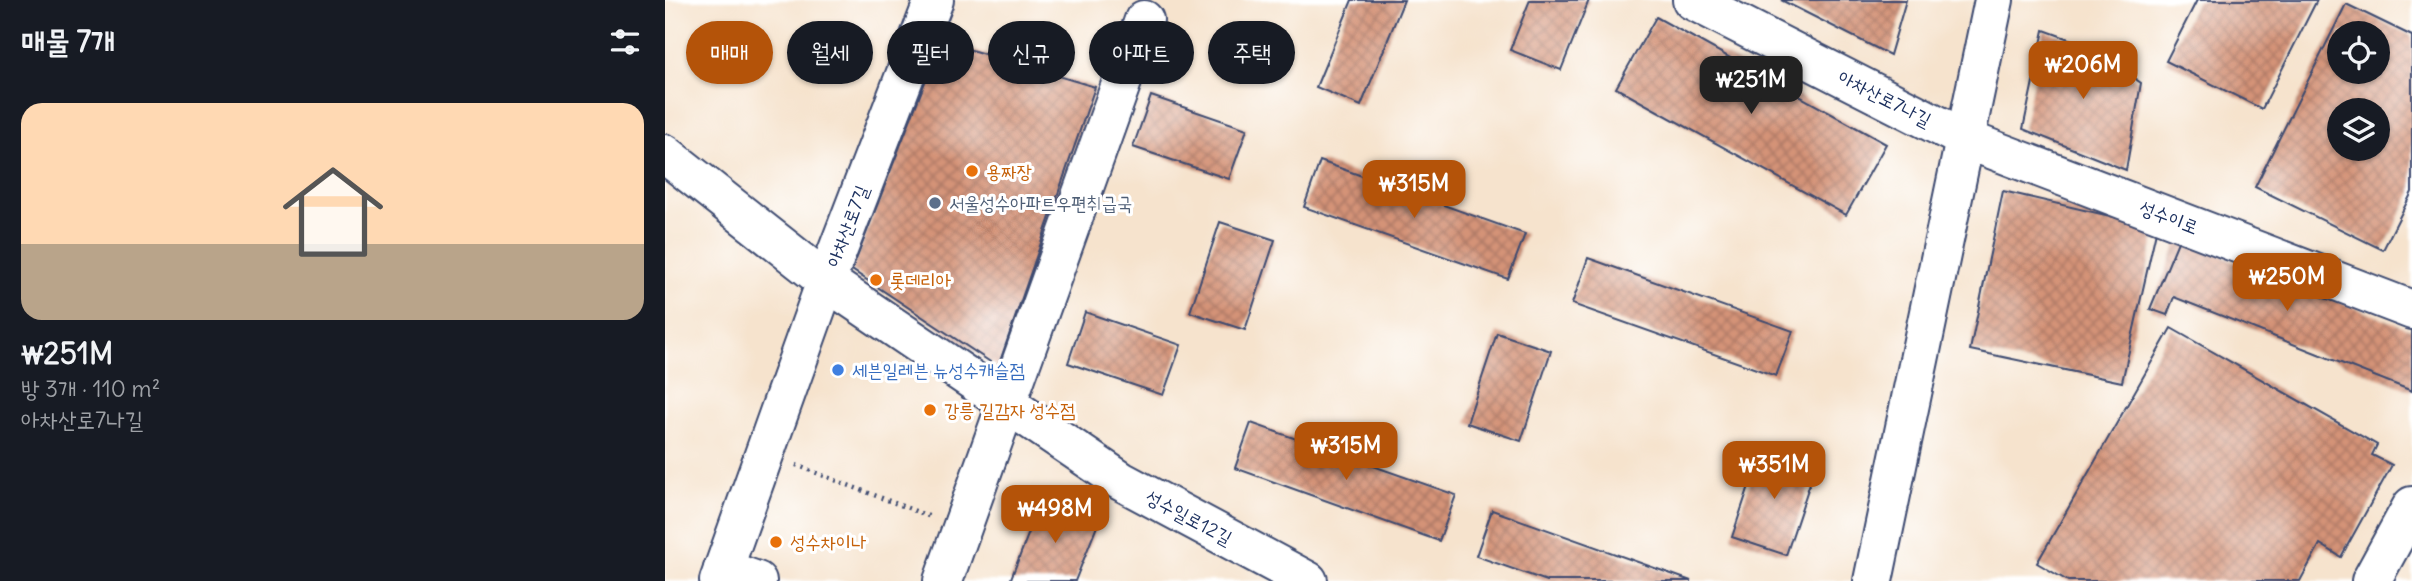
<!DOCTYPE html>
<html lang="ko">
<head>
<meta charset="utf-8">
<style>
	body { margin:0; font-family:Delius,"Poor Story",sans-serif; background:#242831; color:#f1f3f6; height:100vh; display:flex; flex-direction:column; font-size:26px; white-space:nowrap }
	* { box-sizing:border-box; margin:0 }
	p { font-size:23px; color:#9ea1a6 }
	.icon { flex:none; width:38px; height:38px; fill:none; stroke:currentColor; stroke-width:2; stroke-linecap:round; stroke-linejoin:round }
	.map { position:relative; flex:1; overflow:hidden }
	.panel { display:flex; flex-direction:column; background:#171b24; width:665px }
	.panel>* { flex:none }
	.banner { position:absolute; left:21px; top:21px; width:665px; height:63px; display:flex; gap:14px }
	.buttons { position:absolute; left:1662px; top:21px; display:grid; gap:14px }
	.buttons a { display:grid; place-items:center; width:63px; height:63px; border-radius:50%; background:#171b24; box-shadow:0 2px 5px #0004; font-size:35px }
	.price { position:absolute; translate:-50% -60px; padding:0 16px; border-radius:14px; background:#b45309; color:#fff; font-size:23px; line-height:46px; filter:drop-shadow(0 2px 4px #0008) }
	.price::after { content:''; position:absolute; left:50%; top:42px; width:21px; height:16px; margin-left:-10px; background:inherit; clip-path:polygon(0 0,100% 0,50% 100%) }
	.price.current { background:#222; color:#fff }
	ul { padding:0; list-style:none }
	li { display:grid; align-content:center; gap:14px; height:371px; padding:0 21px }
	li span { display:grid; place-items:center; height:217px; border-radius:21px; color:#555 }
	li>.icon { margin-inline-start:auto }
	span .icon { width:126px; height:126px; fill:#fffc; stroke-width:1 }
	li b { font-size:30px }
	h2 { display:flex; justify-content:space-between; align-items:center; height:84px; padding:0 21px; font-size:30px }
	.tag { padding:0 24px; border-radius:32px; background:#171b24; box-shadow:0 2px 5px #0004; font-size:24px; line-height:63px }
	.tag.current { background:#b45309; color:#fff }
	main { display:flex; flex:1; min-height:0 }
	.map>svg:first-child { display:block }
	.building { fill:url(#building-cross-hatch); fill-rule:evenodd }
	.lines { fill:none; stroke-linecap:round; stroke-linejoin:round }
	.minor-casing { stroke:#3c4a6f; stroke-width:42 }
	.path { stroke:#3c4a6f; stroke-width:4.5; stroke-dasharray:2 5; stroke-linecap:butt }
	.minor { stroke:#fff; stroke-width:38 }
	.food-dot { fill:#e8710a; stroke:#fff; stroke-width:2.5 }
	.service-dot { fill:#5c6f8a; stroke:#fff; stroke-width:2.5 }
	.shop-dot { fill:#3f7fe0; stroke:#fff; stroke-width:2.5 }
	.labels { text-anchor:middle; stroke-width:6; stroke-linejoin:round; paint-order:stroke }
	.street-label { font-size:19px; fill:#1b2f5e; stroke:#fff }
	.food-label { font-size:19px; fill:#c56008; stroke:#fff; text-anchor:start }
	.service-label { font-size:19px; fill:#4e5e75; stroke:#fff; text-anchor:start }
	.shop-label { font-size:19px; fill:#366cbe; stroke:#fff; text-anchor:start }
</style>
</head>
<body>
<main>
<section class="panel">
<h2>매물 7개<svg class="icon" aria-label="filters" viewBox="0 0 24 24"><path d="M4 7h16M4 17h16"/><circle cx="9" cy="7" r="2"/><circle cx="15" cy="17" r="2"/></svg></h2>
<ul>
<li><span style="background:linear-gradient(#ffd9b3 65%,#b9a48a 0)"><svg class="icon" aria-label="home" viewBox="0 0 24 24"><path d="M3 11l9-7 9 7M6 9v11h12V9"/></svg></span><div><b>₩251M</b><p>방 3개 · 110 m²</p><p>아차산로7나길</p></div></li>
</ul>
</section>
<div class="map">
<svg width="1747" height="581" viewBox="0 0 1747 581">
	<defs>
		<pattern id="building-cross-hatch" width="8" height="8" patternUnits="userSpaceOnUse" patternTransform="scale(1.75)"><rect width="8" height="8" fill="#d49377"/><path d="M0 0l8 8M0 8l8-8" fill="none" stroke="#ab7865"/></pattern>
	</defs>
	<rect width="100%" height="100%" fill="#fff"/>
	<filter id="ink" filterUnits="userSpaceOnUse"><feTurbulence type="fractalNoise" baseFrequency=".0143" numOctaves="2"/><feDisplacementMap in="SourceGraphic" scale="14" xChannelSelector="R" yChannelSelector="G"/><feConvolveMatrix kernelMatrix="1 2 1 2 8 2 1 2 1" color-interpolation-filters="sRGB"/></filter>
	<filter id="wash" filterUnits="userSpaceOnUse"><feTurbulence type="fractalNoise" baseFrequency=".00686" numOctaves="4" result="noise"/><feDisplacementMap in="SourceGraphic" scale="28" xChannelSelector="R" yChannelSelector="G"/><feGaussianBlur stdDeviation="1.57" result="paint"/><feColorMatrix in="noise" values="0 0 0 0 0 0 0 0 0 0 0 0 0 0 0 0 0 1.4 0 .05"/><feComposite in="paint" operator="in"/></filter>
	<g filter="url(#wash)">
		<rect width="100%" height="100%" fill="#f6e3cd"/>
		<g id="blocks">
			<g class="building">
				<path d="M687 0H739L696 106 651 87Z"/>
				<path d="M865 0H924L896 70 845 50Z"/>
				<path d="M1116 0H1241L1225 55Z"/>
				<path d="M1532 0H1652L1597 109 1501 61Z"/>
				<path d="M1681 4 1747 36V192L1718 250 1590 187ZM1675 33H1713V72H1675ZM1675 110H1713V149H1675Z"/>
				<path d="M991 17 1221 144 1181 215 951 88Z"/>
				<path d="M1379 30 1423 46 1476 83 1461 170 1358 129Z"/>
				<path d="M276 41 430 87 333 367 187 270Z"/>
				<path d="M486 96 582 129 564 179 468 147Z"/>
				<path d="M655 161 860 234 843 279 639 207Z"/>
				<path d="M1338 191 1492 227 1457 382 1305 350Z"/>
				<path d="M555 222 610 240 580 330 525 312Z"/>
				<path d="M1514 239 1747 330V391L1509 297 1502 315 1485 309Z"/>
				<path d="M923 258 1128 331 1111 376 907 304Z"/>
				<path d="M420 312 516 345 498 395 403 363Z"/>
				<path d="M1506 328 1712 445 1707 455 1727 465 1676 557 1655 544 1635 581H1403L1372 563Z"/>
				<path d="M832 333 886 351 856 441 802 423Z"/>
				<path d="M586 423 791 495 774 541 570 468Z"/>
				<path d="M1097 447 1151 465 1121 555 1067 537Z"/>
				<path d="M377 499 434 521 410 581H345Z"/>
				<path d="M827 510 1026 581H882L811 556Z"/>
			</g>
		</g>
	</g>
	<g filter="url(#ink)">
		<use href="#blocks" fill-opacity="0" stroke="#3c4a6f" stroke-width="2"/>
		<g class="lines">
			<g class="minor-casing">
				<g id="minor">
					<path d="M1027 0 1300 139 1747 310"/>
					<path d="M0 154 161 281 456 481 643 581"/>
					<path d="M58 569 92 581"/>
					<path d="M54 581 161 281 269 0"/>
					<path d="M278 581 479 20"/>
					<path d="M1208 581 1329 0"/>
					<path d="M1706 581 1747 506"/>
				</g>
			</g>
			<path class="path" d="M131 465 266 517"/>
			<use href="#minor" class="minor"/>
		</g>
	</g>
	<g class="food-dot">
		<circle cx="307" cy="171" r="7"/>
		<circle cx="211" cy="280" r="7"/>
		<circle cx="265" cy="410" r="7"/>
		<circle cx="111" cy="542" r="7"/>
	</g>
	<circle class="service-dot" cx="270" cy="203" r="7"/>
	<circle class="shop-dot" cx="173" cy="370" r="7"/>
	<g class="labels">
		<g class="street-label">
			<text transform="translate(1220 98) rotate(27)" y="7">아차산로7나길</text>
			<text transform="translate(1504 217) rotate(21)" y="7">성수이로</text>
			<text transform="translate(182 226) rotate(-69)" y="7">아차산로7길</text>
			<text transform="translate(524 517) rotate(28)" y="7">성수일로12길</text>
		</g>
		<g class="food-label">
			<text x="321" y="178">용짜장</text>
			<text x="225" y="287">롯데리아</text>
			<text x="279" y="417">강릉 길감자 성수점</text>
			<text x="125" y="549">성수차이나</text>
		</g>
		<g class="service-label">
			<text x="284" y="210">서울성수아파트우편취급국</text>
		</g>
		<g class="shop-label">
			<text x="187" y="377">세븐일레븐 뉴성수캐슬점</text>
		</g>
	</g>
</svg>
<div class="buttons">
<a><svg class="icon" aria-label="locate" viewBox="0 0 24 24"><circle cx="12" cy="12" r="6"/><path d="M12 2v4M12 18v4M2 12h4M18 12h4"/></svg></a>
<a><svg class="icon" aria-label="layers" viewBox="0 0 24 24"><path d="M12 4l9 5-9 5-9-5zM3 14l9 5 9-5"/></svg></a>
</div>
<b class="price" style="left:1418px;top:101px">₩206M</b>
<b class="price current" style="left:1086px;top:116px">₩251M</b>
<b class="price" style="left:749px;top:220px">₩315M</b>
<b class="price" style="left:1622px;top:313px">₩250M</b>
<b class="price" style="left:681px;top:482px">₩315M</b>
<b class="price" style="left:1109px;top:501px">₩351M</b>
<b class="price" style="left:390px;top:545px">₩498M</b>
<div class="banner">
<a class="tag current">매매</a>
<a class="tag">월세</a>
<a class="tag">필터</a>
<a class="tag">신규</a>
<a class="tag">아파트</a>
<a class="tag">주택</a>
</div>
</div>
</main>
</body>
</html>
